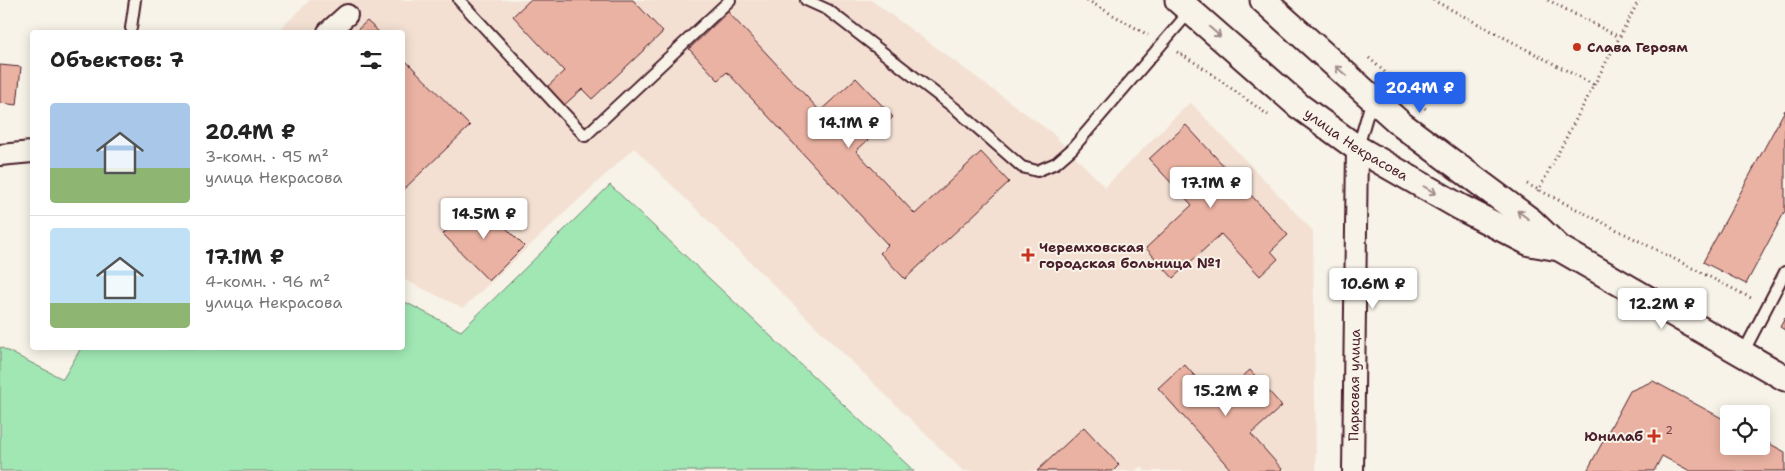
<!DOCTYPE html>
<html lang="ru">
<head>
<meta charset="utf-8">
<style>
	body { margin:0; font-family:"Shantell Sans",sans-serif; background:#f6f6f6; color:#222; height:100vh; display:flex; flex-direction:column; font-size:19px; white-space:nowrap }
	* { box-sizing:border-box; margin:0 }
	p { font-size:16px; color:#767676 }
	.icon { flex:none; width:28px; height:28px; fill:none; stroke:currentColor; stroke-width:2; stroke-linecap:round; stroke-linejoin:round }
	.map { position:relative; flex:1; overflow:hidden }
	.side { position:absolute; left:30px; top:30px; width:375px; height:320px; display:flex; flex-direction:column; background:#fff; border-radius:5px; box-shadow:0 2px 12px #0003 }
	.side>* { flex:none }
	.buttons { position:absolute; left:1720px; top:405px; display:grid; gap:10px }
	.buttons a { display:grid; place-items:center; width:50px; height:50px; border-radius:5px; background:#fff; box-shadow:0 2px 12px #0003; font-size:25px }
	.price { position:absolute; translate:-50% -42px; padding:0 11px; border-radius:5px; background:#fff; color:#222; font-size:16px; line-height:32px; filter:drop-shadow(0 1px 2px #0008) }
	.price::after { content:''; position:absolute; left:50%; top:30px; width:15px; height:11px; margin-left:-8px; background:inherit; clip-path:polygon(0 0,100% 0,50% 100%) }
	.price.active { background:#2563eb; color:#fff }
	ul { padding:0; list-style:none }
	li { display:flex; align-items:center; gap:15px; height:125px; padding:0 20px }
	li+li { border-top:1px solid #e0e0e0 }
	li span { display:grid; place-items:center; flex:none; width:140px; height:100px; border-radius:5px; color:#555 }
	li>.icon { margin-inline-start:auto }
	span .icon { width:60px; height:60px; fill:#fffc; stroke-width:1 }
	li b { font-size:21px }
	h2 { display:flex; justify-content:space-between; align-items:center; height:60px; padding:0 20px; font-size:21px }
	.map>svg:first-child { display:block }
	.built { fill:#f3e0d3 }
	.green { fill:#a0e7b4; stroke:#758370 }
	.building { fill:#eab2a2; stroke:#4a1f2b }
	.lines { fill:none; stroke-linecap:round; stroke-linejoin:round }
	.service-casing { stroke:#4a1f2b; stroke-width:14 }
	.minor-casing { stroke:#4a1f2b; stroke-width:24 }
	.tertiary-casing { stroke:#4a1f2b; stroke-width:29 }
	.path { stroke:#4a1f2b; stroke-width:3; stroke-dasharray:1 4; stroke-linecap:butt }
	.service { stroke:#f7f3e8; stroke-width:10 }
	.minor { stroke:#f7f3e8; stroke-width:20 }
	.tertiary { stroke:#f7f3e8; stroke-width:25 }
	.oneway { stroke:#a0898a }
	.poi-dot { fill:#c8321e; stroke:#f7f3e8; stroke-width:2 }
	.labels { text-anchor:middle; stroke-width:4; stroke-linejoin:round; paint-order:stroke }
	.number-label { font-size:11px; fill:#724449 }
	.poi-label { font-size:14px; font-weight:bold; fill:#4a1f2b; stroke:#f7f3e8; text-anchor:start }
	.street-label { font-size:14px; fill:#4a1f2b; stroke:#f7f3e8 }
</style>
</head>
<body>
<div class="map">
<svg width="1785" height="471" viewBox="0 0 1785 471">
	<rect width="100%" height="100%" fill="#f7f3e8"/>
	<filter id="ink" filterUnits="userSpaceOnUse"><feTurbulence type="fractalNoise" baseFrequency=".02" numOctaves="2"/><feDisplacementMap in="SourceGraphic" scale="10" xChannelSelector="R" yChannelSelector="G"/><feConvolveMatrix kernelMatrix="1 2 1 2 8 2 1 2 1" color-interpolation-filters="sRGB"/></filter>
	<g filter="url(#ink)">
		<path class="built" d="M310 0H871L1051 132 1105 187 1190 102 1313 231 1316 471H1145L1141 466 1135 471H963L634 148 463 308 403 279 402 32H277Z"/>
		<path class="green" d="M610 185 914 471H0V347L63 379 81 348H402L403 301 461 331Z"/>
		<g class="building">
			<path d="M530 0H633L663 32 592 99 582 89 562 107 545 89 564 71 513 16Z"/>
			<path d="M728 12 820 111 856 78 893 117 856 151 915 214 981 152 1009 182 905 279 880 253 888 245 727 72 718 80 689 49Z"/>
			<path d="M367 21 379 32H355Z"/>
			<path d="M402 57 470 126 402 191Z"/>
			<path d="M0 65 21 67 17 105 0 103Z"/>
			<path d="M1785 110V211L1746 284 1703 262Z"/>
			<path d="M1186 125 1288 235 1271 251 1278 259 1260 276 1221 234 1173 278 1146 248 1192 205 1149 159Z"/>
			<path d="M478 200 524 246 489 281 443 234Z"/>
			<path d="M1785 318V330L1780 327Z"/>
			<path d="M1184 364 1216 400 1250 370 1282 406 1251 434 1282 469 1279 471H1232L1158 388Z"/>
			<path d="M1653 381 1729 422V446H1761V439L1785 452V471H1690L1662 456 1654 471H1587L1630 391Z"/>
			<path d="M1084 427 1119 465 1113 471H1037Z"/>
		</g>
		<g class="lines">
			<g class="service-casing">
				<g id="service">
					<path d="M459 0 585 136 730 0"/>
					<path d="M806 0 828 10 957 110 1022 167 1037 171 1056 163 1072 149 1191 10"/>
					<path d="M131 28 135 0"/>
					<path d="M1358 147 1372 99"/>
					<path d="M1743 353 1785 272"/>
				</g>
			</g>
			<g class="minor-casing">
				<g id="minor">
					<path d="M328 32 347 15"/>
					<path d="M0 155 32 152"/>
					<path id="s1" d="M1353 471 1357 148"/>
				</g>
			</g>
			<g class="tertiary-casing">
				<g id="tertiary">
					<path id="s2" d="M1178 0 1299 106 1357 148 1460 207 1530 243 1559 248"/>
					<path d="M1263 0 1402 125 1531 221 1559 248 1785 378"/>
				</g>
			</g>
			<g class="path">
				<path d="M1087 0 1148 35"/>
				<path d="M1433 0 1594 85"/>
				<path d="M1548 0 1619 37"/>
				<path d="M1177 52 1199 65 1268 115"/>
				<path d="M1369 58 1426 109"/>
				<path d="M1527 184 1753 299"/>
				<path d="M1538 191 1639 0"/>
			</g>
			<use href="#service" class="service"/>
			<use href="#minor" class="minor"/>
			<use href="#tertiary" class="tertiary"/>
		</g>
		<defs><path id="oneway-shaft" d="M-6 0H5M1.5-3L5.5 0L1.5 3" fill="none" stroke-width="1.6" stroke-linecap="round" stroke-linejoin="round" transform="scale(1.25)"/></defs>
		<g class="oneway">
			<use href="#oneway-shaft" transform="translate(1215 32) rotate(41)"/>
			<use href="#oneway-shaft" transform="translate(1341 71) rotate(-139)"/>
			<use href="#oneway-shaft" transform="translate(1430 190) rotate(30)"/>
			<use href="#oneway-shaft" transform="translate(1523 215) rotate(-143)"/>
		</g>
	</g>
	<g class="poi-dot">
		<circle cx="1577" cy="47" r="5"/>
		<path d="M1025.5 247.5h5v5h5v5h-5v5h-5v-5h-5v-5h5z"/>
		<path d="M1651.5 428.5h5v5h5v5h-5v5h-5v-5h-5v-5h5z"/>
	</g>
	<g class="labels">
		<g class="number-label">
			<text x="1669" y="434">2</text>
		</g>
		<g class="poi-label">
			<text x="1587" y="52">Слава Героям</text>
			<text x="1039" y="252">Черемховская<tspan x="1039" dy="16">городская больница №1</tspan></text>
			<text x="1643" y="441" text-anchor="end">Юнилаб</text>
		</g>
		<g class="street-label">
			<text dy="5" stroke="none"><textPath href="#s2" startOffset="230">улица Некрасова</textPath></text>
			<text dy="5" stroke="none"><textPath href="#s1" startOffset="86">Парковая улица</textPath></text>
		</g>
	</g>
</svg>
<div class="buttons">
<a><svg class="icon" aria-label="locate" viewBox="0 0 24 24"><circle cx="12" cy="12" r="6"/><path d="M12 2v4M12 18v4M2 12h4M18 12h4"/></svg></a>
</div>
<b class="price active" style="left:1420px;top:114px">20.4M ₽</b>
<b class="price" style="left:849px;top:149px">14.1M ₽</b>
<b class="price" style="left:1211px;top:209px">17.1M ₽</b>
<b class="price" style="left:484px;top:240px">14.5M ₽</b>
<b class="price" style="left:1373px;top:310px">10.6M ₽</b>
<b class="price" style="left:1662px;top:330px">12.2M ₽</b>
<b class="price" style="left:1226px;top:417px">15.2M ₽</b>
<section class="side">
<h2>Объектов: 7<svg class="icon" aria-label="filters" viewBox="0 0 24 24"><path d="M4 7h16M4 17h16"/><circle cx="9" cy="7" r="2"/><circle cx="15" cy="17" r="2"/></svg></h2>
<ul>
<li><span style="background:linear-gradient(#a9c7e8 65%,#8fb573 0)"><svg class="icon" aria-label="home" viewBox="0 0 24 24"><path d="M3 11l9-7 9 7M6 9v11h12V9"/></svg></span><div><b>20.4M ₽</b><p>3-комн. · 95 m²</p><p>улица Некрасова</p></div></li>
<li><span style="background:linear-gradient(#bfe0f5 75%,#8fb573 0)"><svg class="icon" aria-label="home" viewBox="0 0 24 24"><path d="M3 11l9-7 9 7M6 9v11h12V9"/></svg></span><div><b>17.1M ₽</b><p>4-комн. · 96 m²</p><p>улица Некрасова</p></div></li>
</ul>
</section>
</div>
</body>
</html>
